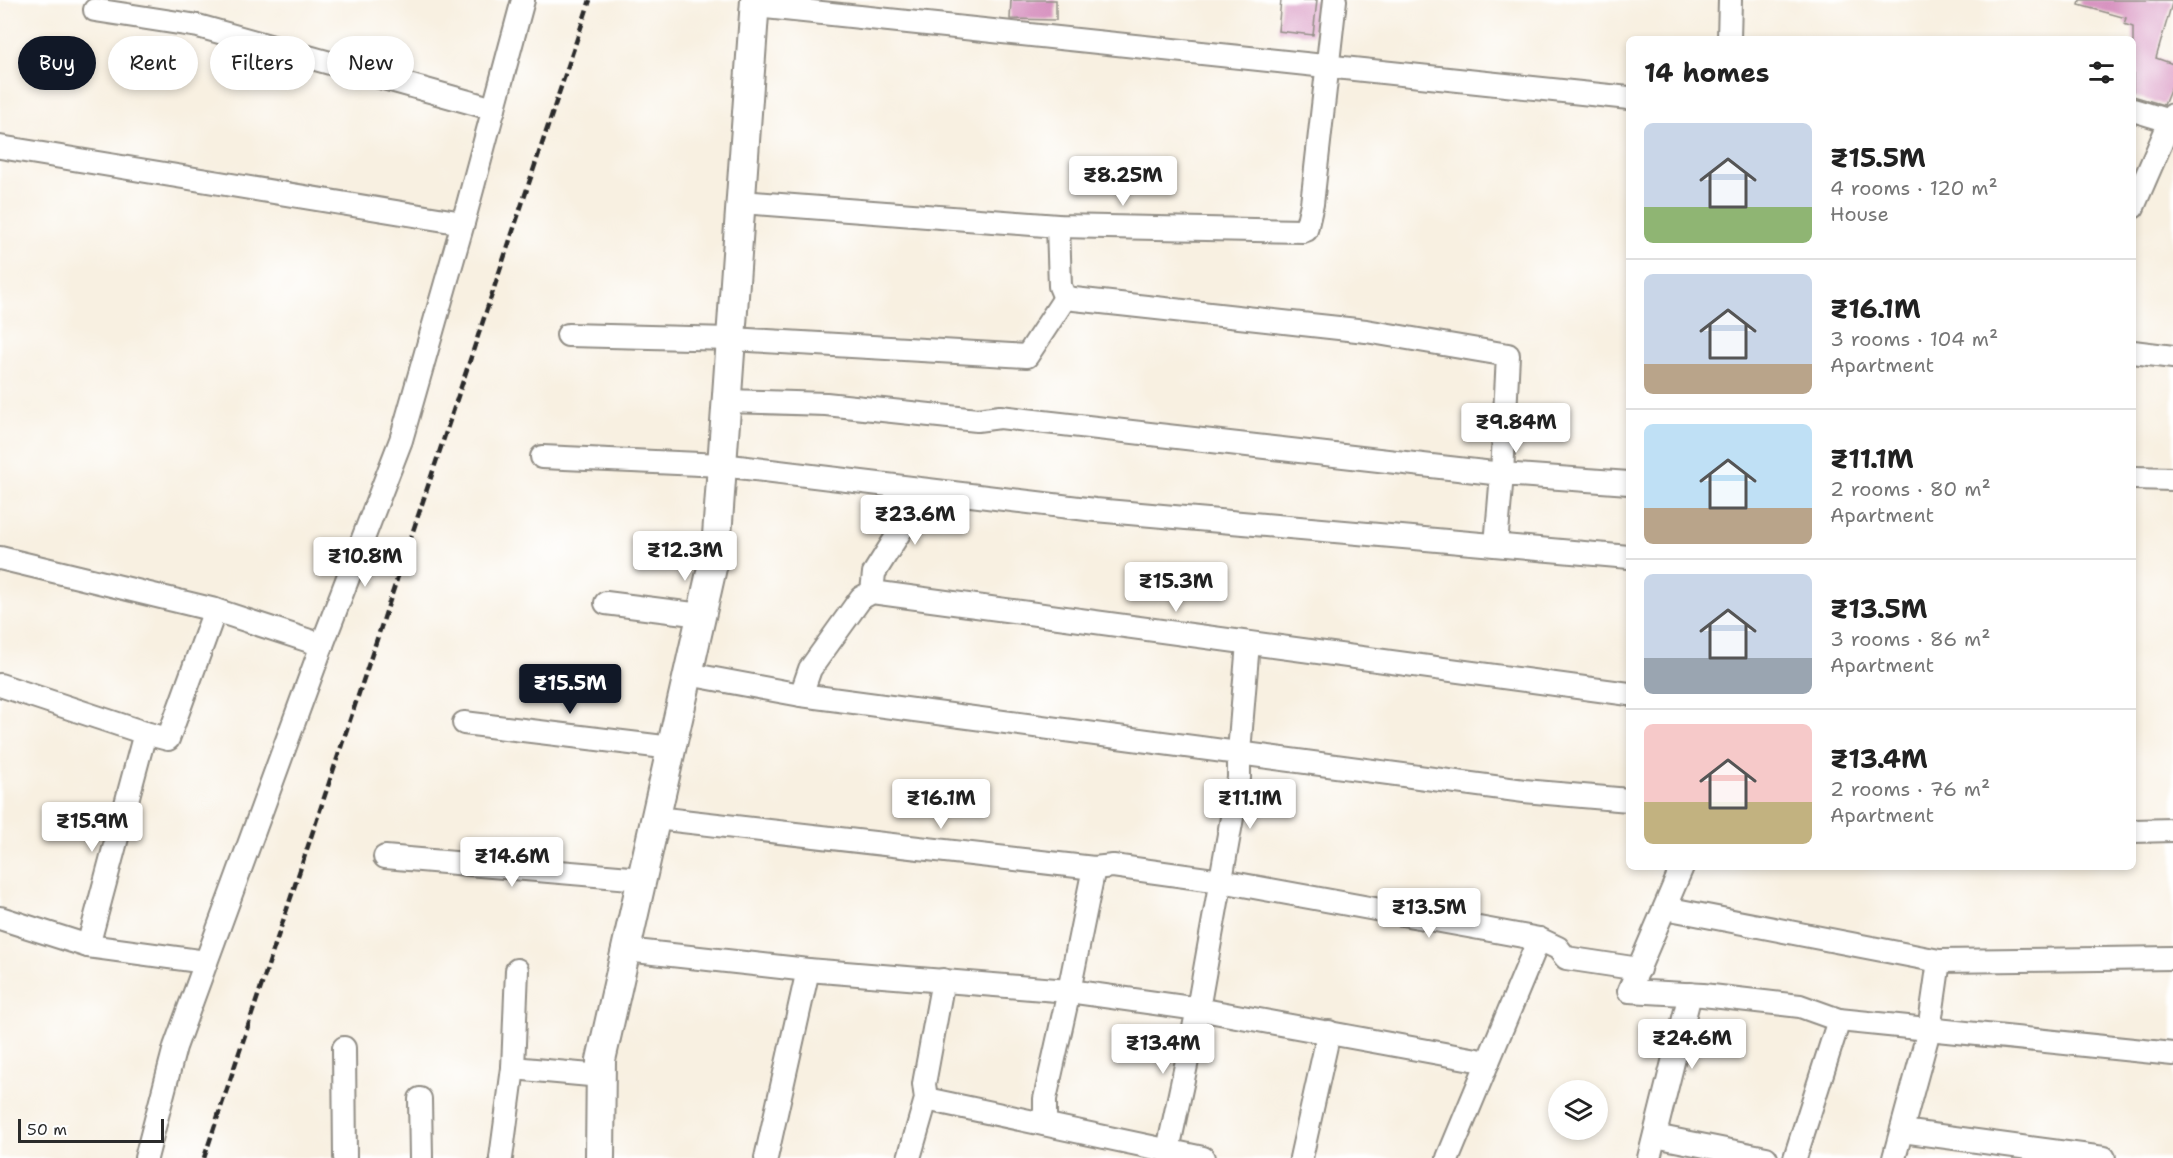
<!DOCTYPE html>
<html lang="en">
<head>
<meta charset="utf-8">
<style>
	body { margin:0; font-family:"Shantell Sans",sans-serif; background:#f2f2f2; color:#222; height:100vh; display:flex; flex-direction:column; font-size:22px; white-space:nowrap }
	* { box-sizing:border-box; margin:0 }
	p { font-size:20px; color:#767676 }
	.icon { flex:none; width:33px; height:33px; fill:none; stroke:currentColor; stroke-width:2; stroke-linecap:round; stroke-linejoin:round }
	.map { position:relative; flex:1; overflow:hidden }
	.sheet { position:absolute; left:1626px; top:36px; width:510px; height:834px; display:flex; flex-direction:column; background:#fff; border-radius:9px; box-shadow:0 3px 9px #0003 }
	.sheet>* { flex:none }
	.banner { position:absolute; left:18px; top:36px; width:570px; height:54px; display:flex; gap:12px }
	.controls { position:absolute; left:1548px; top:1080px; display:grid; gap:12px }
	.controls a { display:grid; place-items:center; width:60px; height:60px; border-radius:50%; background:#fff; box-shadow:0 3px 9px #0003; font-size:30px }
	.scale { position:absolute; left:18px; bottom:15px; width:146px; box-sizing:border-box; padding-left:6px; border:3px solid #2b2b2b; border-top:0; font-size:16px; line-height:21px; white-space:nowrap; color:#2b2b2b; -webkit-text-stroke:4px #fff; paint-order:stroke }
	.price { position:absolute; translate:-50% -51px; padding:0 14px; border-radius:6px; background:#fff; color:#222; font-size:20px; line-height:39px; filter:drop-shadow(0 2px 3px #0008) }
	.price::after { content:''; position:absolute; left:50%; top:36px; width:18px; height:14px; margin-left:-9px; background:inherit; clip-path:polygon(0 0,100% 0,50% 100%) }
	.price.selected { background:#111827; color:#fff }
	ul { padding:0; list-style:none }
	li { display:flex; align-items:center; gap:18px; height:150px; padding:0 18px }
	li+li { border-top:2px solid #e0e0e0 }
	li span { display:grid; place-items:center; flex:none; width:168px; height:120px; border-radius:9px; color:#555 }
	li>.icon { margin-inline-start:auto }
	span .icon { width:72px; height:72px; fill:#fffc; stroke-width:1 }
	li b { font-size:26px }
	h2 { display:flex; justify-content:space-between; align-items:center; height:72px; padding:0 18px; font-size:26px }
	.tag { padding:0 21px; border-radius:27px; background:#fff; box-shadow:0 3px 9px #0003; font-size:21px; line-height:54px }
	.tag.selected { background:#111827; color:#fff }
	.map>svg:first-child { display:block }
	.building { fill:#d792bf }
	.lines { fill:none; stroke-linecap:round; stroke-linejoin:round }
	.minor-casing { stroke:#928e86; stroke-width:26 }
	.tertiary-casing { stroke:#928e86; stroke-width:32 }
	.minor { stroke:#fff; stroke-width:22 }
	.tertiary { stroke:#fff; stroke-width:28 }
	.rail { stroke:#2b2b2b; stroke-width:4.5; stroke-dasharray:9 4.5; stroke-linecap:butt }
</style>
</head>
<body>
<div class="map">
<svg width="2173" height="1158" viewBox="0 0 2173 1158">
	<rect width="100%" height="100%" fill="#fff"/>
	<filter id="ink" filterUnits="userSpaceOnUse"><feTurbulence type="fractalNoise" baseFrequency=".0167" numOctaves="2"/><feDisplacementMap in="SourceGraphic" scale="12" xChannelSelector="R" yChannelSelector="G"/><feConvolveMatrix kernelMatrix="1 2 1 2 8 2 1 2 1" color-interpolation-filters="sRGB"/></filter>
	<filter id="wash" filterUnits="userSpaceOnUse"><feTurbulence type="fractalNoise" baseFrequency=".008" numOctaves="4" result="noise"/><feDisplacementMap in="SourceGraphic" scale="24" xChannelSelector="R" yChannelSelector="G"/><feGaussianBlur stdDeviation="1.35" result="paint"/><feColorMatrix in="noise" values="0 0 0 0 0 0 0 0 0 0 0 0 0 0 0 0 0 1.4 0 .05"/><feComposite in="paint" operator="in"/></filter>
	<g filter="url(#wash)">
		<rect width="100%" height="100%" fill="#f8f0e1"/>
		<g id="blocks">
			<g class="building">
				<path d="M1011 0H1056V20L1010 19Z"/>
				<path d="M1281 0H1317L1313 35 1278 31Z"/>
				<path d="M2080 0H2173L2156 58 2173 64V83L2164 105 2133 96V27L2124 24 2126 18 2079 5Z"/>
			</g>
		</g>
	</g>
	<g filter="url(#ink)">
		<use href="#blocks" fill-opacity="0" stroke="#928e86" stroke-width="1.5"/>
		<g class="lines">
			<g class="minor-casing">
				<g id="minor">
					<path d="M755 6 1629 98"/>
					<path d="M95 10 198 26 494 109"/>
					<path d="M1729 39 1730 0"/>
					<path d="M2133 110 2173 122"/>
					<path d="M0 147 463 223"/>
					<path d="M741 202 1058 226 1303 231 1306 230 1312 204 1335 0"/>
					<path d="M2133 207 2173 115"/>
					<path d="M1058 226 1060 286 1065 298"/>
					<path d="M568 335 731 339 1027 356 1065 298"/>
					<path d="M2133 352 2173 357"/>
					<path d="M726 401 826 404 977 420 1000 417 1502 474 1508 355 1366 331 1065 298"/>
					<path d="M542 457 722 465 1095 510 1629 557"/>
					<path d="M2133 478 2173 479"/>
					<path d="M1496 545 1502 474 1629 483"/>
					<path d="M0 558 215 610 322 645"/>
					<path d="M872 592 874 573 926 490"/>
					<path d="M606 603 701 615"/>
					<path d="M688 674 801 695 1524 791 1629 800"/>
					<path d="M0 685 145 733 88 946 206 962"/>
					<path d="M801 695 810 669 861 598 872 592 1629 694"/>
					<path d="M464 723 672 748"/>
					<path d="M145 733 168 739 215 610"/>
					<path d="M656 818 1094 868 1113 866 1221 881 1539 939 1558 948 1566 958 1639 969"/>
					<path d="M2133 831 2173 830"/>
					<path d="M385 857 642 879"/>
					<path d="M1682 867 1629 991 1703 995 1800 1006 1839 1020 2173 1054"/>
					<path d="M1665 908 1939 961 2173 958"/>
					<path d="M0 918 88 946"/>
					<path d="M626 950 808 970 1069 991 1198 1009 1488 1062"/>
					<path d="M344 1048 345 1158"/>
					<path d="M513 1068 601 1076"/>
					<path d="M420 1099 421 1158"/>
					<path d="M926 1099 1203 1158"/>
					<path d="M1045 1124V1099L1069 991 1094 868"/>
					<path d="M1902 1131 2104 1158"/>
					<path d="M1655 1136 1766 1158"/>
					<path d="M1168 1150 1198 1009 1239 778V752L1248 643"/>
					<path d="M146 1158 175 1047 322 645 401 440 463 223 523 0"/>
					<path d="M501 1158 513 1068 517 970"/>
					<path d="M766 1158 808 970"/>
					<path d="M909 1158 926 1099 924 1084 943 980"/>
					<path d="M1301 1158 1329 1032"/>
					<path d="M1448 1158 1539 939"/>
					<path d="M1649 1158 1690 994"/>
					<path d="M1795 1158 1839 1020"/>
					<path d="M1894 1158 1929 1030 1939 961"/>
				</g>
			</g>
			<g class="tertiary-casing">
				<path id="tertiary" d="M600 1158 601 1060 716 550 755 0"/>
			</g>
			<use href="#minor" class="minor"/>
			<use href="#tertiary" class="tertiary"/>
			<path class="rail" d="M204 1158 590 0"/>
		</g>
	</g>
</svg>
<div class="controls">
<a><svg class="icon" aria-label="layers" viewBox="0 0 24 24"><path d="M12 4l9 5-9 5-9-5zM3 14l9 5 9-5"/></svg></a>
</div>
<div class="scale">50 m</div>
<b class="price" style="left:1123px;top:207px">₹8.25M</b>
<b class="price" style="left:1516px;top:454px">₹9.84M</b>
<b class="price" style="left:915px;top:546px">₹23.6M</b>
<b class="price" style="left:685px;top:582px">₹12.3M</b>
<b class="price" style="left:365px;top:588px">₹10.8M</b>
<b class="price" style="left:1176px;top:613px">₹15.3M</b>
<b class="price selected" style="left:570px;top:715px">₹15.5M</b>
<b class="price" style="left:941px;top:830px">₹16.1M</b>
<b class="price" style="left:1250px;top:830px">₹11.1M</b>
<b class="price" style="left:92px;top:853px">₹15.9M</b>
<b class="price" style="left:512px;top:888px">₹14.6M</b>
<b class="price" style="left:1429px;top:939px">₹13.5M</b>
<b class="price" style="left:1692px;top:1070px">₹24.6M</b>
<b class="price" style="left:1163px;top:1075px">₹13.4M</b>
<div class="banner">
<a class="tag selected">Buy</a>
<a class="tag">Rent</a>
<a class="tag">Filters</a>
<a class="tag">New</a>
</div>
<section class="sheet">
<h2>14 homes<svg class="icon" aria-label="filters" viewBox="0 0 24 24"><path d="M4 7h16M4 17h16"/><circle cx="9" cy="7" r="2"/><circle cx="15" cy="17" r="2"/></svg></h2>
<ul>
<li><span style="background:linear-gradient(#c9d6e8 70%,#8fb573 0)"><svg class="icon" aria-label="home" viewBox="0 0 24 24"><path d="M3 11l9-7 9 7M6 9v11h12V9"/></svg></span><div><b>₹15.5M</b><p>4 rooms · 120 m²</p><p>House</p></div></li>
<li><span style="background:linear-gradient(#c9d6e8 75%,#b9a48a 0)"><svg class="icon" aria-label="home" viewBox="0 0 24 24"><path d="M3 11l9-7 9 7M6 9v11h12V9"/></svg></span><div><b>₹16.1M</b><p>3 rooms · 104 m²</p><p>Apartment</p></div></li>
<li><span style="background:linear-gradient(#bfe0f5 70%,#b9a48a 0)"><svg class="icon" aria-label="home" viewBox="0 0 24 24"><path d="M3 11l9-7 9 7M6 9v11h12V9"/></svg></span><div><b>₹11.1M</b><p>2 rooms · 80 m²</p><p>Apartment</p></div></li>
<li><span style="background:linear-gradient(#c9d6e8 70%,#9aa5b1 0)"><svg class="icon" aria-label="home" viewBox="0 0 24 24"><path d="M3 11l9-7 9 7M6 9v11h12V9"/></svg></span><div><b>₹13.5M</b><p>3 rooms · 86 m²</p><p>Apartment</p></div></li>
<li><span style="background:linear-gradient(#f6c9c9 65%,#c2b280 0)"><svg class="icon" aria-label="home" viewBox="0 0 24 24"><path d="M3 11l9-7 9 7M6 9v11h12V9"/></svg></span><div><b>₹13.4M</b><p>2 rooms · 76 m²</p><p>Apartment</p></div></li>
</ul>
</section>
</div>
</body>
</html>
